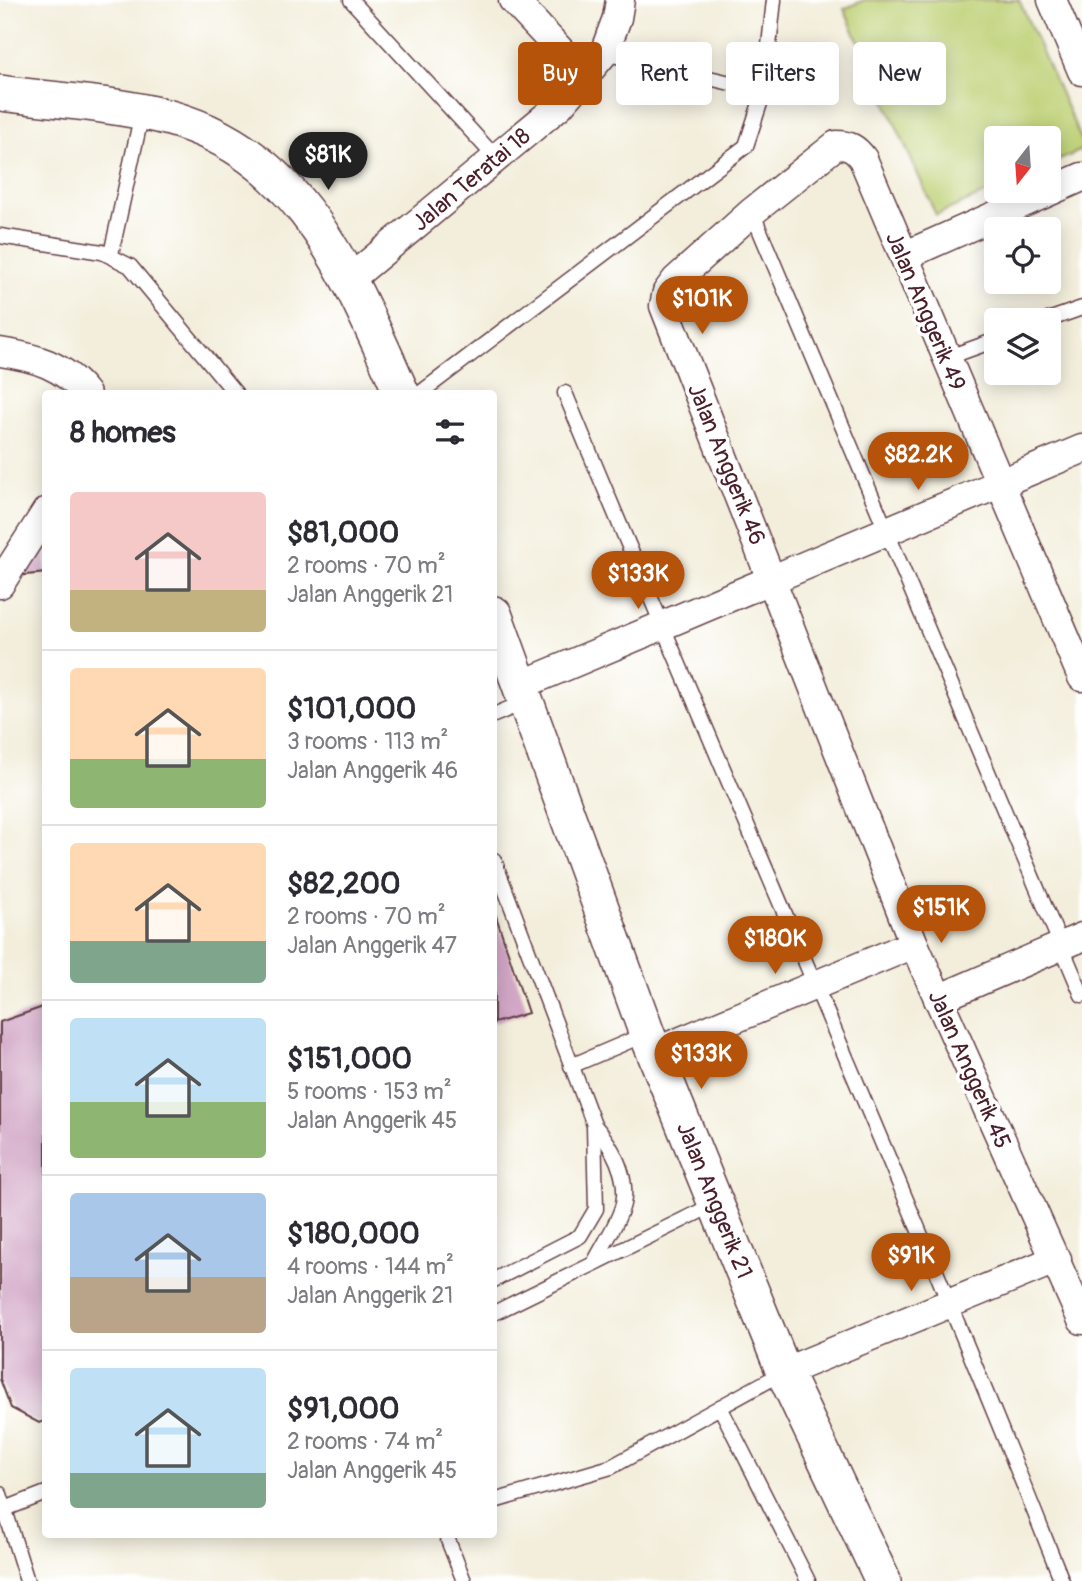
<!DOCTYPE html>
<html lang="en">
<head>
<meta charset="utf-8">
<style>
	body { margin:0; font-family:Pangolin,sans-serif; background:#f2f2f3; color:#2b2b33; height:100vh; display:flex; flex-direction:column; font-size:26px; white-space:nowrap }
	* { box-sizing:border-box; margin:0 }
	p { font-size:23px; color:#7c7c81 }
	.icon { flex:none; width:38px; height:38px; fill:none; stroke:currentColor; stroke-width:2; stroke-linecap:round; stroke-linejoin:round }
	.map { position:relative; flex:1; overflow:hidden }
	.details { position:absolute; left:42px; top:390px; width:455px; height:1148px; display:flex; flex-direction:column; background:#fff; border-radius:7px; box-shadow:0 4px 18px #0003 }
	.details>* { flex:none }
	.banner { position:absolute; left:518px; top:42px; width:458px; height:63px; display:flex; gap:14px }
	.needle { width:46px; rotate:197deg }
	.fabs { position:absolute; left:984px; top:126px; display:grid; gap:14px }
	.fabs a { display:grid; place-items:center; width:77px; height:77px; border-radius:7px; background:#fff; box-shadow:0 4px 18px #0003; font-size:35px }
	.price { position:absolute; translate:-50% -60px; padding:0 16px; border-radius:24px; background:#b45309; color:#fff; font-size:23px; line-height:46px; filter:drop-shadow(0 2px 4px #0008) }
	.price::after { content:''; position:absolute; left:50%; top:42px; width:21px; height:16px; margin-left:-10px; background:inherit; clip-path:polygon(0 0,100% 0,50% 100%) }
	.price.current { background:#222; color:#fff }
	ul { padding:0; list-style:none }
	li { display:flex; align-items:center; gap:21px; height:175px; padding:0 28px }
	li+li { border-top:2px solid #e1e1e2 }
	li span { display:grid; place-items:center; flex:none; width:196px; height:140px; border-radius:7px; color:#555 }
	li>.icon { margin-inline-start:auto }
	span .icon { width:84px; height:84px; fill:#fffc; stroke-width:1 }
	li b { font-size:30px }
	h2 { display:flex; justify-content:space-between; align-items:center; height:84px; padding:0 28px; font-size:30px }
	.pill { padding:0 24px; border-radius:7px; background:#fff; box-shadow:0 4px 18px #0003; font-size:24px; line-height:63px }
	.pill.current { background:#b45309; color:#fff }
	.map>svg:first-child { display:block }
	.green { fill:#bdd074; stroke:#847850; stroke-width:2 }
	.building { fill:#d2a6c6 }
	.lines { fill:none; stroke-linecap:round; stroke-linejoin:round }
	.service-casing { stroke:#633e45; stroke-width:17 }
	.minor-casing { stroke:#633e45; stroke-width:31 }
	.tertiary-casing { stroke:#633e45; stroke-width:38 }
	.service { stroke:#fff; stroke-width:14 }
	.minor { stroke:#fff; stroke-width:28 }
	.tertiary { stroke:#fff; stroke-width:35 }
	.labels { text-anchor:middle; stroke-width:7; stroke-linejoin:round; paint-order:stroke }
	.street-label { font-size:23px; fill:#4a1f2b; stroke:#fff }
</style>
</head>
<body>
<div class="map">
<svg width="1082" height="1581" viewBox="0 0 1082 1581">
	<rect width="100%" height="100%" fill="#fff"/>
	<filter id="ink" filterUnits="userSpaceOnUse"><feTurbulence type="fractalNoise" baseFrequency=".0143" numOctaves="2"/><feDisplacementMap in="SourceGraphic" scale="14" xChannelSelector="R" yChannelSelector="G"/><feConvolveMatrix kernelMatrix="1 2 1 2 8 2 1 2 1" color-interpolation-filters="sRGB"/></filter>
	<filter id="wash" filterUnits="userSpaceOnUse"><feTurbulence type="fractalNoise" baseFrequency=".00686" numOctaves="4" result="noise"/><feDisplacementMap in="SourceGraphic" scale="28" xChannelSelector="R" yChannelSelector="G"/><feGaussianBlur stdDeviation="1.57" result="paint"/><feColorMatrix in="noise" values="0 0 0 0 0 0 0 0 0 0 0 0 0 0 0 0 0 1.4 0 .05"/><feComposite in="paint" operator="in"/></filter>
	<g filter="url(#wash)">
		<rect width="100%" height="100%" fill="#f3eedb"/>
		<path class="green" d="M864 0H1019L1082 141V150L1048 165V138H996V189L936 215 844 9Z"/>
		<g id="blocks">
			<g class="building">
				<path d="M46 531V573L14 576Z"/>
				<path d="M494 910 528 1013 494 1023Z"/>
				<path d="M46 1006V1420L39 1423 11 1408 0 1379V1022Z"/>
			</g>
		</g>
	</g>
	<g filter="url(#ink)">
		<use href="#blocks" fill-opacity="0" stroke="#633e45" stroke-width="2"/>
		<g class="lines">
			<g class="service-casing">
				<g id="service">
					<path d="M351 0 496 158"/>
					<path d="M604 53 764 91"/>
					<path d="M752 212 1082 995"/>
					<path d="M0 236 102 252 130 266 236 394"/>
					<path d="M111 254 142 113"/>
					<path d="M1048 320 1082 308"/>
					<path d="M946 358 996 340"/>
					<path d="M565 393C729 790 904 1182 1062 1581"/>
					<path d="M419 394 746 146 764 91 774 0"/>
					<path d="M494 715 525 702"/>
					<path d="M494 860 594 1125 596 1209 580 1236 494 1280"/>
					<path d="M571 1066 646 1034"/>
					<path d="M594 1125C612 1145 629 1177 623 1204 618 1224 603 1245 594 1263"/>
					<path d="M494 1313 715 1204"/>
					<path d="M720 1407 808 1581"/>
					<path d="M0 1494 27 1581"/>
					<path d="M494 1501 611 1467 784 1372"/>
					<path d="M5 1509 46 1493"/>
					<path d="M446 1535 464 1581"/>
				</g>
			</g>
			<g class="minor-casing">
				<g id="minor">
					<path d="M513 0 585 77"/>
					<path d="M1052 0 1082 71"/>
					<path d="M904 256 1082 177"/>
					<path d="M350 279 560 105 604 53 617 18 620 0"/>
					<path d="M0 352C34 357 64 365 86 394"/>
					<path d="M0 584 46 512"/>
					<path d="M1082 677 863 159C855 148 849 145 836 145L752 212 676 280 667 292 664 306 914 944 1082 1320"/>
					<path d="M521 685 1082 449"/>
					<path d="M938 999 1082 937"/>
					<path d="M655 1052 914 944"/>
					<path d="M784 1372 1057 1259"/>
				</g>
			</g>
			<g class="tertiary-casing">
				<g id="tertiary">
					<path d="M0 93C52 100 107 103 158 115 301 148 348 274 402 394"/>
					<path d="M494 614 647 1034 784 1372 883 1581"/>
				</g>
			</g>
			<use href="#service" class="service"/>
			<use href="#minor" class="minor"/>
			<use href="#tertiary" class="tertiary"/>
		</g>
	</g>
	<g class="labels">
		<g class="street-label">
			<text transform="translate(471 179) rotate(-40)" y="8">Jalan Teratai 18</text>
			<text transform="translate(926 311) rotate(67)" y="8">Jalan Anggerik 49</text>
			<text transform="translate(727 464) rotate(68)" y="8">Jalan Anggerik 46</text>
			<text transform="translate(970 1069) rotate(66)" y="8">Jalan Anggerik 45</text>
			<text transform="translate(715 1200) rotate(68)" y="8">Jalan Anggerik 21</text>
		</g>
	</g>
</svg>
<div class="fabs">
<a><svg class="needle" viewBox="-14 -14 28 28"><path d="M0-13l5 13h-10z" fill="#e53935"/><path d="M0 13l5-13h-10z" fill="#7c7c81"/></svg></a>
<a><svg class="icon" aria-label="locate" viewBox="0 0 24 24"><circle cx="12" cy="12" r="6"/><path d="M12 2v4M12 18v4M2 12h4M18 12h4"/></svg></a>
<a><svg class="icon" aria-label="layers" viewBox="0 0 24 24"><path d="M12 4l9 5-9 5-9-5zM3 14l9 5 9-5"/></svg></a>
</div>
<b class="price current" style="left:328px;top:192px">$81K</b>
<b class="price" style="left:702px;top:336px">$101K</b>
<b class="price" style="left:918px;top:492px">$82.2K</b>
<b class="price" style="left:638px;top:611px">$133K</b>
<b class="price" style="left:941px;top:945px">$151K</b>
<b class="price" style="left:775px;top:976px">$180K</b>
<b class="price" style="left:701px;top:1091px">$133K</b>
<b class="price" style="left:911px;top:1293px">$91K</b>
<div class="banner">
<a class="pill current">Buy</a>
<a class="pill">Rent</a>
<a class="pill">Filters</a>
<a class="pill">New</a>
</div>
<section class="details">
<h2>8 homes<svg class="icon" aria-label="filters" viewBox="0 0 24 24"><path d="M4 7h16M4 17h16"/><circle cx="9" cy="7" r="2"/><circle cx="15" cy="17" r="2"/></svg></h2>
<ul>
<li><span style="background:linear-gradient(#f6c9c9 70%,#c2b280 0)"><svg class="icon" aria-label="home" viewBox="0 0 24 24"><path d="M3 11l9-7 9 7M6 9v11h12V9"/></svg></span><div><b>$81,000</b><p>2 rooms · 70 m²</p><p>Jalan Anggerik 21</p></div></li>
<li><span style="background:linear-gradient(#ffd9b3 65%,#8fb573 0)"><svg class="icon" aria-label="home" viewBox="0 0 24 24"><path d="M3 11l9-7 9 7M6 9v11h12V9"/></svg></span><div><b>$101,000</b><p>3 rooms · 113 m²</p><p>Jalan Anggerik 46</p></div></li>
<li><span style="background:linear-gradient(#ffd9b3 70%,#7fa58c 0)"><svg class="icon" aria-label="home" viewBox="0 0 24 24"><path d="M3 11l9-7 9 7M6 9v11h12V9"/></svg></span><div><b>$82,200</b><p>2 rooms · 70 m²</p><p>Jalan Anggerik 47</p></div></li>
<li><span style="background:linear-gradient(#bfe0f5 60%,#8fb573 0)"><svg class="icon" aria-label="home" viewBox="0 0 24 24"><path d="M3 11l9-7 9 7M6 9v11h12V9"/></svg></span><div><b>$151,000</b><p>5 rooms · 153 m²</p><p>Jalan Anggerik 45</p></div></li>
<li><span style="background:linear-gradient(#a9c7e8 60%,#b9a48a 0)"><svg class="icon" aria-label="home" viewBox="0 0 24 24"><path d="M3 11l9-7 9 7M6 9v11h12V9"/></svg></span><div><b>$180,000</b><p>4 rooms · 144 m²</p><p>Jalan Anggerik 21</p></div></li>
<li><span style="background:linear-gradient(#bfe0f5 75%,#7fa58c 0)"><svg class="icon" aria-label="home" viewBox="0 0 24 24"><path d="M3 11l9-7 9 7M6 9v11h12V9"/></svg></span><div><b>$91,000</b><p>2 rooms · 74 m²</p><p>Jalan Anggerik 45</p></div></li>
</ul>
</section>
</div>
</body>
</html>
